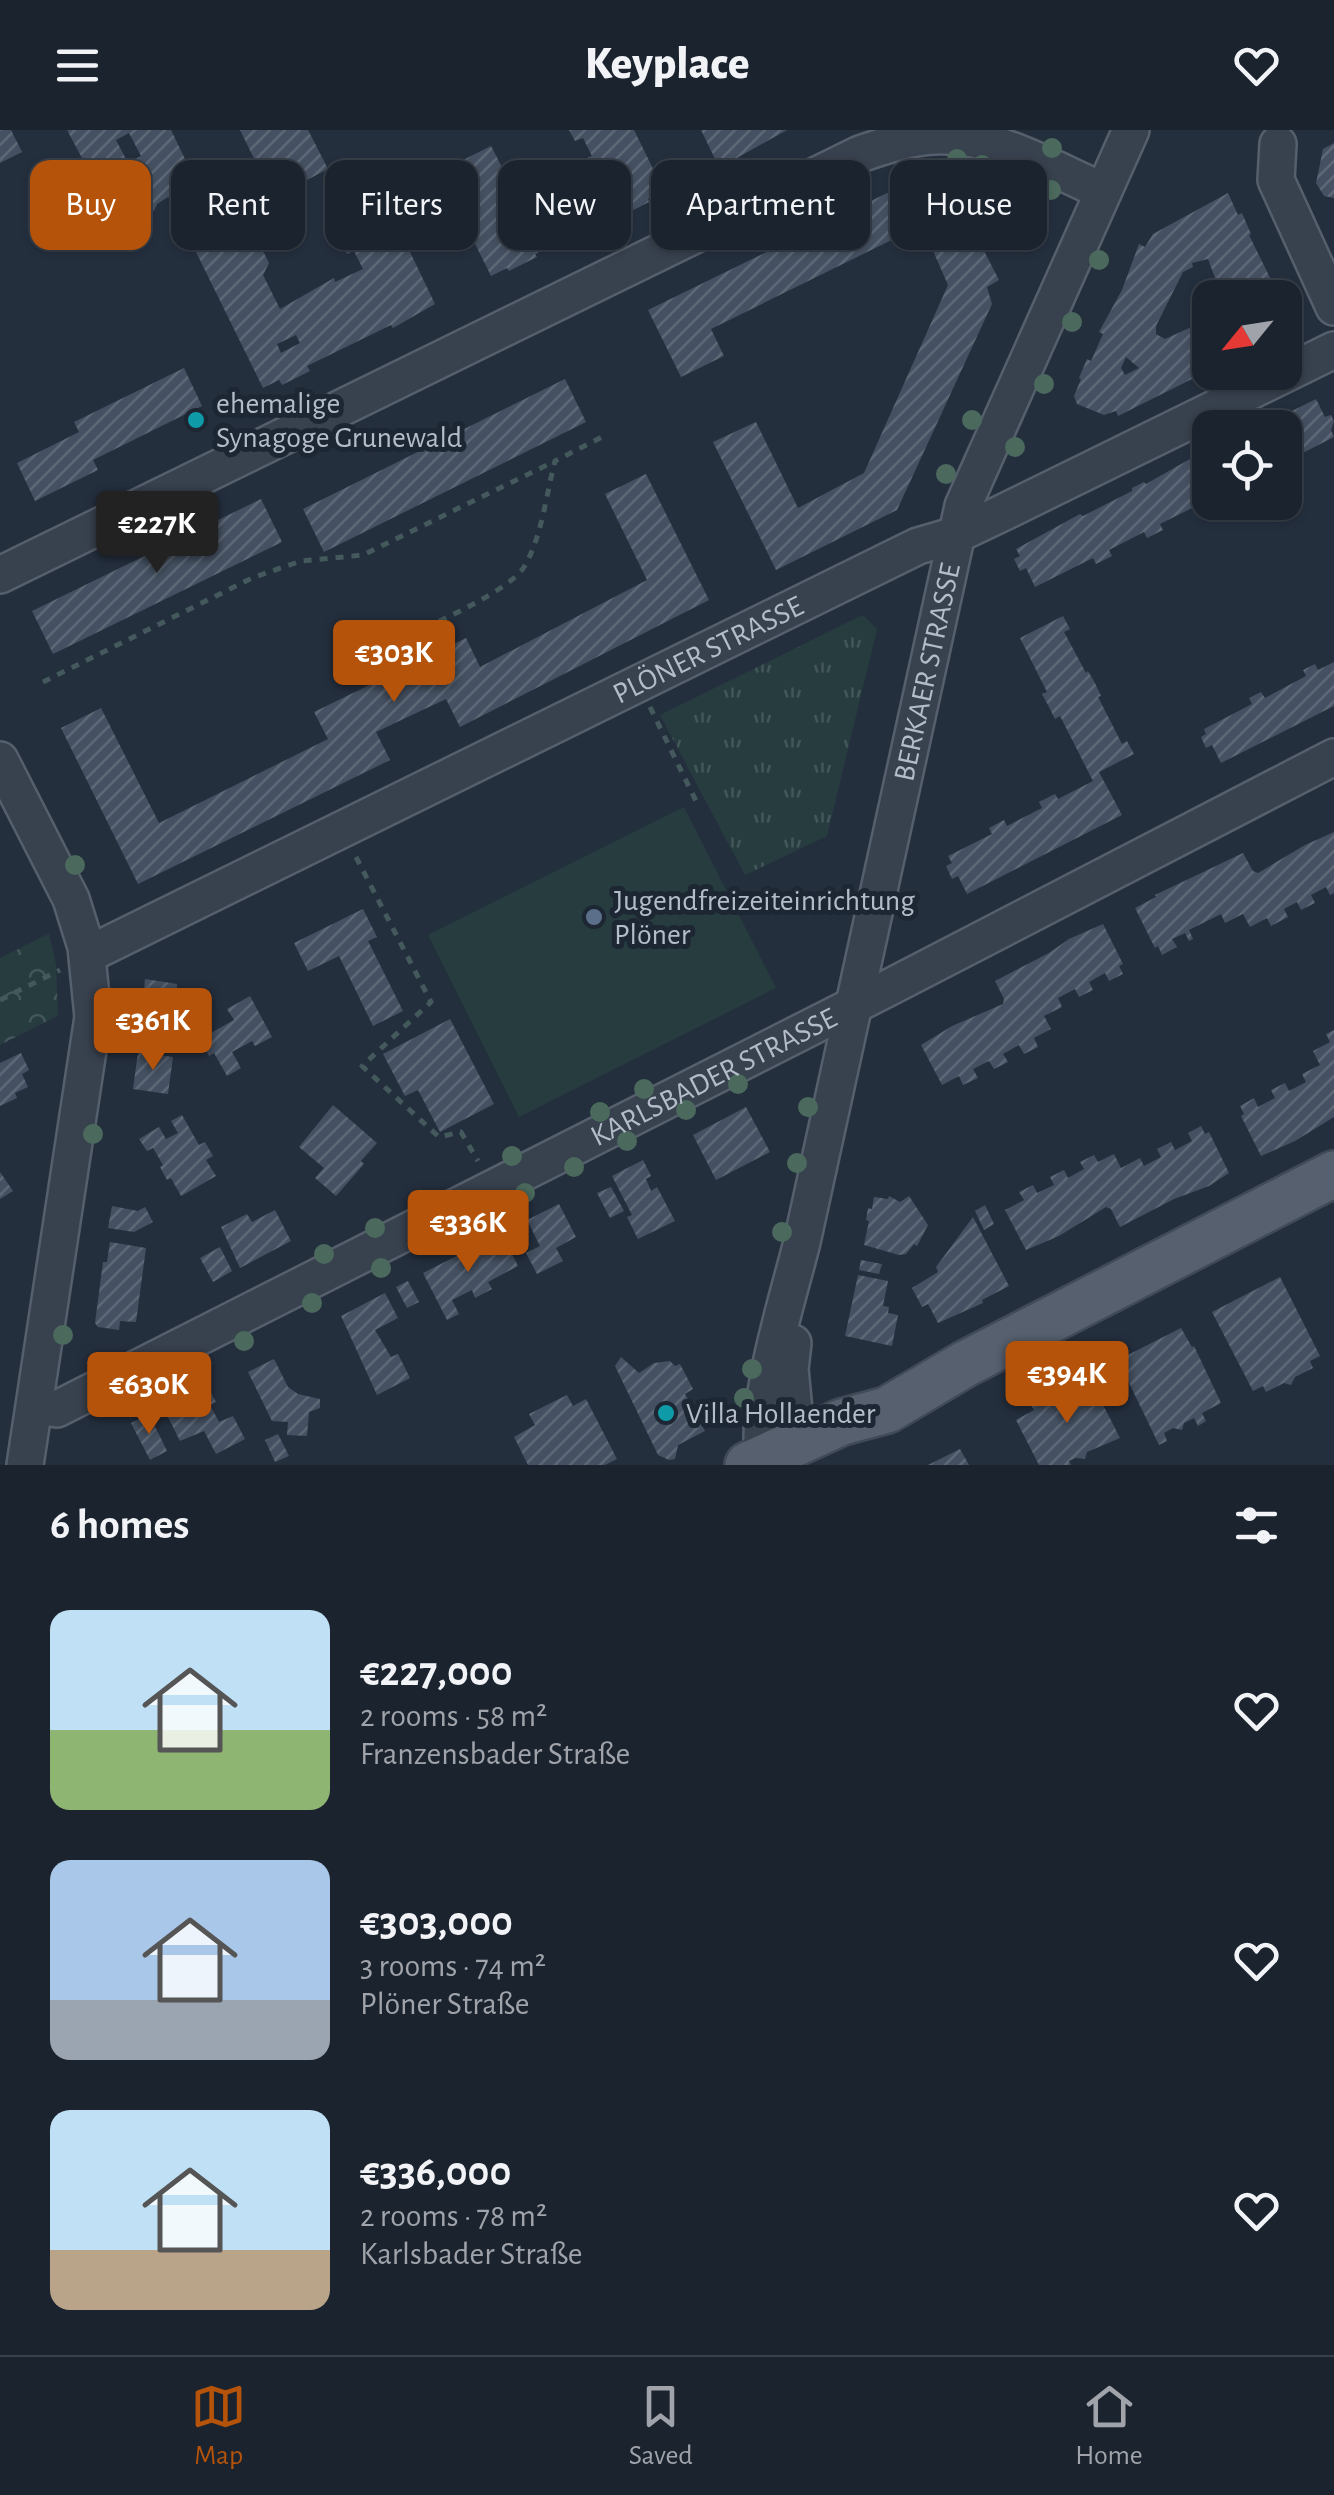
<!DOCTYPE html>
<html lang="en">
<head>
<meta charset="utf-8">
<style>
	body { margin:0; font-family:"Alegreya Sans",sans-serif; background:#282f3a; color:#f1f3f6; height:100vh; display:flex; flex-direction:column; font-size:38px; white-space:nowrap }
	* { box-sizing:border-box; margin:0 }
	p { font-size:32px; color:#a0a4aa }
	.icon { flex:none; width:55px; height:55px; fill:none; stroke:currentColor; stroke-width:2; stroke-linecap:round; stroke-linejoin:round }
	.map { position:relative; height:1335px; overflow:hidden }
	.drawer { display:flex; flex-direction:column; background:#1b232e; flex:1 }
	.drawer>* { flex:none }
	.top-card { position:absolute; left:30px; top:30px; width:1275px; height:90px; display:flex; gap:20px }
	.needle { width:65px; rotate:240deg }
	.controls { position:absolute; left:1192px; top:150px; display:grid; gap:20px }
	.controls a { display:grid; place-items:center; width:110px; height:110px; border-radius:20px; background:#1b232e; box-shadow:0 2px 8px #0004,0 0 0 2px #39404a; font-size:50px }
	.price { position:absolute; translate:-50% -85px; padding:0 22px; border-radius:10px; background:#b45309; color:#fff; font-size:32px; line-height:65px; filter:drop-shadow(0 2px 5px #0008) }
	.price::after { content:''; position:absolute; left:50%; top:60px; width:30px; height:22px; margin-left:-15px; background:inherit; clip-path:polygon(0 0,100% 0,50% 100%) }
	.price.current { background:#222; color:#fff }
	ul { padding:0; list-style:none }
	li { display:flex; align-items:center; gap:30px; height:250px; padding:0 50px }
	li span { display:grid; place-items:center; flex:none; width:280px; height:200px; border-radius:20px; color:#555 }
	li>.icon { margin-inline-start:auto }
	span .icon { width:120px; height:120px; fill:#fffc; stroke-width:1 }
	li b { font-size:42px }
	h2 { display:flex; justify-content:space-between; align-items:center; height:120px; padding:0 50px; font-size:42px }
	.tag { padding:0 35px; border-radius:20px; background:#1b232e; box-shadow:0 2px 8px #0004,0 0 0 2px #39404a; font-size:35px; line-height:90px }
	.tag.current { background:#b45309; color:#fff }
	header { display:flex; justify-content:space-between; align-items:center; height:130px; padding:0 50px; background:#1b232e; font-size:45px; font-weight:800 }
	.dock { display:flex; justify-content:space-around; align-items:center; height:140px; border-top:2px solid #39404a; background:#1b232e; font-size:28px; color:#a0a4aa }
	.dock a { display:grid; justify-items:center; gap:5px }
	.dock .current { color:#b45309 }
	.map>svg:first-child { display:block }
	.grass { fill:url(#grass-tufts) }
	.forest { fill:url(#forest-crowns) }
	.pitch { fill:#263c3f }
	.building { fill:url(#building-hatch); fill-rule:evenodd }
	.lines { fill:none; stroke-linecap:round; stroke-linejoin:round }
	.minor-casing { stroke:#565f6c; stroke-width:40 }
	.major-casing { stroke:#414a57; stroke-width:50 }
	.path { stroke:#44595c; stroke-width:5; stroke-dasharray:8 8; stroke-linecap:butt }
	.minor { stroke:#38414e; stroke-width:35 }
	.major { stroke:#56606e; stroke-width:45 }
	.tree { fill:#4b6a5d }
	.culture-dot { fill:#0f9aa8; stroke:#1d2633; stroke-width:4 }
	.service-dot { fill:#5c6f8a; stroke:#1d2633; stroke-width:4 }
	.labels { text-anchor:middle; stroke-width:10; stroke-linejoin:round; paint-order:stroke }
	.poi-label { font-size:30px; fill:#b4bcc9; stroke:#1d2633; text-anchor:start }
	.street-label { font-size:30px; fill:#b4bcc9; stroke:#1d2633 }
</style>
</head>
<body>
<header><svg class="icon" aria-label="menu" viewBox="0 0 24 24"><path d="M4 6h16M4 12h16M4 18h16"/></svg>Keyplace<svg class="icon" aria-label="heart" viewBox="0 0 24 24"><path d="M12 20l-8-8c-3-5 5-10 8-4 3-6 11-1 8 4z"/></svg></header>
<div class="map">
<svg width="1334" height="1335" viewBox="0 0 1334 1335">
	<defs>
		<pattern id="grass-tufts" width="24" height="20" patternUnits="userSpaceOnUse" patternTransform="scale(2.5)"><rect width="24" height="20" fill="#263c3f"/><path d="M3 7l-1-3M5 7V3M7 7l1-3M15 17l-1-3M17 17v-4M19 17l1-3" fill="none" stroke="#435659"/></pattern>
		<pattern id="forest-crowns" width="20" height="18" patternUnits="userSpaceOnUse" patternTransform="scale(2.5)"><rect width="20" height="18" fill="#263c3f"/><path d="M2 6a3 3 0 1 1 6 0M12 15a3 3 0 1 1 6 0" fill="none" stroke="#435659"/></pattern>
		<pattern id="building-hatch" width="6" height="6" patternUnits="userSpaceOnUse" patternTransform="scale(2.5)"><rect width="6" height="6" fill="#455162"/><path d="M-1 1l2-2M0 6l6-6M5 7l2-2" fill="none" stroke="#5d6877"/></pattern>
	</defs>
	<rect width="100%" height="100%" fill="#242f3e"/>
	<path class="grass" d="M863 485 877 499 827 706 745 745 660 585Z"/>
	<path class="forest" d="M49 804 56 834 58 886 0 915V828Z"/>
	<path class="pitch" d="M684 677 776 858 519 987 428 805Z"/>
	<g class="building">
		<path d="M0 0H11L22 22 0 33Z"/>
		<path d="M67 0H171L199 58 174 70 168 67 157 74 154 81 119 97ZM129 3 141 26 128 33 116 10Z"/>
		<path d="M240 0H308L328 39 280 64 275 56 266 53Z"/>
		<path d="M569 0H634L664 61 648 69 649 72 622 86 620 82 535 124 537 127 509 141 507 138 491 146 439 41 445 35 451 36 491 16 506 45 499 49 508 67 535 54 533 50 592 26 583 8 575 11Z"/>
		<path d="M701 0H787L728 33 727 29 716 31Z"/>
		<path d="M1334 13V68L1324 66 1316 53 1323 19Z"/>
		<path d="M930 42 935 52 946 47 999 150 987 157 992 174 897 380 776 440 713 312 756 292 798 378 864 343 948 155 934 123 920 96 711 199 724 226 681 247 648 180Z"/>
		<path d="M1228 63 1238 85 1242 83 1251 104 1249 105 1280 168H1212L1218 156 1208 129 1192 133 1193 137 1183 142 1156 196V204L1165 209 1198 194 1194 187 1205 182 1210 172V240L1118 286 1116 281 1104 285 1077 274 1074 266 1081 249 1079 248 1087 229 1091 231 1103 204 1099 202 1122 160 1139 114 1145 117 1153 104ZM1126 227 1139 238 1125 245 1121 238Z"/>
		<path d="M385 70 435 174 393 198 391 195 307 236 310 241 282 255 279 250 263 258 194 118 248 91 269 133 263 145 280 179 334 148 335 152 363 139 354 121 347 124 332 95 375 72ZM296 205 300 213 281 223 277 214Z"/>
		<path d="M184 238 202 276 93 330 98 340 35 371 17 333 79 302 74 292Z"/>
		<path d="M565 249 586 292 324 422 303 379Z"/>
		<path d="M1316 269 1325 287 1331 285 1334 291 1331 300 1334 307 1285 332V298H1253L1261 293 1264 295Z"/>
		<path d="M1210 322V369L1160 394 1163 400 1147 408 1144 402 1109 420 1112 426 1096 434 1093 428 1035 457 1026 438 1020 441 1014 429 1020 426 1016 419 1080 384 1083 386 1132 361V358L1144 352 1146 354 1197 325 1199 328Z"/>
		<path d="M646 344 709 470 460 597 446 569 376 602 390 630 138 754 61 598 101 578 159 693 328 609 314 582 466 508 480 537 647 450 605 364Z"/>
		<path d="M261 369 282 412 53 524 32 481Z"/>
		<path d="M1063 486 1070 499 1064 502 1086 543 1088 541 1095 553 1101 566 1098 567 1122 614 1127 611 1134 624 1099 642 1122 685 967 764 958 746 952 749 946 736 952 733 948 726 992 704 989 698 1004 690 1007 696 1042 678 1039 672 1055 664 1058 669 1093 651 1060 586 1055 589 1049 577 1042 564 1047 562 1020 508Z"/>
		<path d="M1334 532V576L1221 633 1212 615 1206 618 1201 607 1206 604 1204 599 1252 574 1249 568 1261 562 1265 568 1306 546 1303 540 1315 534 1318 540Z"/>
		<path d="M1334 702V763L1330 765 1326 757 1311 765 1315 773 1301 780 1297 772 1284 779 1288 787 1271 796 1267 788 1250 797 1243 784 1225 793 1221 784 1189 800 1193 809 1189 811 1185 803 1172 809 1177 817 1162 825 1158 816 1155 818 1135 778 1156 767 1155 765 1243 723 1253 741 1258 743 1305 715Z"/>
		<path d="M363 779 377 807 368 811 403 881 373 896 339 826 308 841 294 813Z"/>
		<path d="M1103 794 1123 834 1119 836 1123 844 1109 851 1105 843 1089 852 1093 860 1079 867 1075 859 1058 868 1062 877 1044 886 1051 899 1034 908 1038 917 1024 924 1019 915 1003 924 1008 932 994 939 989 931 973 939 978 948 963 955 959 946 942 955 921 915 952 896 1003 874 1004 869 995 851 1049 823 1069 809Z"/>
		<path d="M145 849 177 854 172 892 180 905 173 909 153 906 155 891 141 889Z"/>
		<path d="M250 866 272 907 255 916 252 911 232 922 241 938 227 946 214 923 209 926 200 909 234 890 227 879Z"/>
		<path d="M450 889 494 974 440 1002 418 960 405 966 383 924Z"/>
		<path d="M1334 900V987L1295 1011 1261 1026 1241 986 1244 984 1240 976 1254 968 1258 977 1275 968 1271 960 1285 953 1289 961 1306 952 1302 944 1320 935 1313 921 1330 912 1326 904Z"/>
		<path d="M138 922 173 927 168 964 133 959Z"/>
		<path d="M21 923 29 940 22 944 28 957 15 963 17 968 0 976V933Z"/>
		<path d="M333 975 377 1013 361 1031 364 1034 336 1066 315 1048 324 1038 299 1017Z"/>
		<path d="M746 977 770 1022 716 1050 693 1005Z"/>
		<path d="M182 985 199 1015 205 1012 213 1026 206 1030 216 1046 181 1066 171 1048 167 1050 160 1037 163 1035 153 1018 147 1021 139 1009 159 997 166 1009 178 1003 171 991Z"/>
		<path d="M1201 996 1205 1004 1209 1002 1229 1043 1209 1056 1174 1069 1120 1097 1111 1079 1106 1077 1059 1106 1026 1120 1005 1080 1024 1070 1019 1062 1033 1055 1037 1063 1054 1055 1050 1047 1064 1040 1068 1048 1084 1039 1080 1032 1094 1025 1098 1032 1114 1024 1121 1038 1140 1028 1144 1036 1161 1027 1157 1019 1171 1012 1175 1020 1192 1011 1188 1003Z"/>
		<path d="M643 1030 651 1046 646 1049 651 1061 657 1057 675 1091 638 1109 627 1087 632 1085 612 1046Z"/>
		<path d="M0 1042 13 1061 0 1069Z"/>
		<path d="M611 1057 624 1081 610 1088 597 1063Z"/>
		<path d="M889 1066 900 1072 909 1066 928 1095 917 1116 914 1114 906 1124 899 1125 864 1115 869 1091 866 1090 868 1078 872 1079 874 1067 888 1069Z"/>
		<path d="M559 1074 576 1107 556 1118 563 1131 537 1144 526 1123 540 1116 527 1090Z"/>
		<path d="M985 1075 994 1094 984 1100 975 1081Z"/>
		<path d="M112 1076 138 1081 145 1077 153 1092 134 1102 108 1098Z"/>
		<path d="M275 1080 291 1111 240 1138 221 1097 247 1084 252 1092Z"/>
		<path d="M973 1087 1009 1156 982 1170 983 1173 938 1193 928 1174 922 1177 912 1158 938 1142 936 1137Z"/>
		<path d="M486 1111 492 1122 507 1114 518 1136 488 1152 492 1159 475 1168 472 1160 452 1170 459 1184 447 1190 423 1143Z"/>
		<path d="M110 1112 146 1118 136 1192 120 1191 119 1200 98 1197 95 1193 103 1132H107Z"/>
		<path d="M220 1117 232 1141 213 1152 200 1128Z"/>
		<path d="M861 1130 882 1134 879 1144 859 1140Z"/>
		<path d="M858 1145 888 1151 883 1176 889 1177 888 1183 898 1185 892 1216 845 1206Z"/>
		<path d="M1280 1147 1320 1226 1310 1231 1313 1238 1295 1247 1291 1255 1284 1253 1266 1262 1263 1256 1253 1261 1212 1182Z"/>
		<path d="M408 1151 419 1172 407 1178 396 1157Z"/>
		<path d="M385 1163 398 1188 375 1200 391 1227 398 1224 410 1248 377 1265 341 1186Z"/>
		<path d="M1181 1198 1192 1217 1194 1216 1221 1273 1202 1283 1206 1291 1198 1296 1194 1288 1184 1293 1182 1300 1173 1298 1164 1303 1167 1311 1159 1315 1118 1230Z"/>
		<path d="M621 1227 639 1243 654 1233 670 1231 675 1236 680 1234 693 1259 685 1264 705 1301 678 1315 675 1329 669 1330 658 1325 615 1236Z"/>
		<path d="M274 1229 288 1257 298 1264 320 1269V1278L309 1282 307 1306 287 1305 288 1292 272 1291 248 1242Z"/>
		<path d="M1091 1251 1120 1308 1087 1322 1085 1329 1076 1328 1069 1331 1071 1335H1039L1016 1290 1034 1280 1031 1275 1070 1255 1073 1261Z"/>
		<path d="M207 1255 216 1272 210 1275 219 1292 233 1286 245 1309 216 1324 204 1301 180 1311 163 1277Z"/>
		<path d="M567 1265 573 1276 586 1269 617 1329 605 1335H528L514 1307 535 1295 529 1284Z"/>
		<path d="M149 1284 167 1321 150 1330 131 1293Z"/>
		<path d="M278 1304 289 1326 275 1332 265 1310Z"/>
		<path d="M960 1319 969 1335H928Z"/>
	</g>
	<g class="lines">
		<g class="minor-casing">
			<g id="minor">
				<path d="M1278 14 1276 50 1334 177"/>
				<path d="M0 445 860 24C884 16 909 7 935 6 993 3 1052 39 1103 61"/>
				<path d="M0 630 71 769 86 817 93 887 25 1335"/>
				<path id="s1" d="M87 825 918 416 956 405 998 385 1334 220"/>
				<path d="M793 1213 790 1239 797 1313"/>
				<path id="s2" d="M35 1276 57 1279 892 856 1334 627"/>
				<path id="s3" d="M762 1329C759 1255 784 1183 802 1112L963 376 1131 0"/>
			</g>
		</g>
		<g class="major-casing">
			<path id="major" d="M748 1335 842 1292 887 1280 965 1234 1334 1044"/>
		</g>
		<g class="path">
			<path d="M381 518C414 502 506 465 524 437 542 407 546 365 555 331L604 306"/>
			<path d="M43 552 252 448 301 431 363 425 555 331"/>
			<path d="M650 577 696 671"/>
			<path d="M356 727 431 872 362 936 439 1007 461 1002 478 1031"/>
			<path d="M0 870 60 840"/>
		</g>
		<use href="#minor" class="minor"/>
		<use href="#major" class="major"/>
	</g>
	<g class="tree">
		<circle cx="1052" cy="18" r="10"/>
		<circle cx="957" cy="29" r="10"/>
		<circle cx="982" cy="35" r="10"/>
		<circle cx="1004" cy="44" r="10"/>
		<circle cx="1051" cy="60" r="10"/>
		<circle cx="1099" cy="130" r="10"/>
		<circle cx="1072" cy="192" r="10"/>
		<circle cx="1044" cy="254" r="10"/>
		<circle cx="972" cy="290" r="10"/>
		<circle cx="1015" cy="317" r="10"/>
		<circle cx="946" cy="344" r="10"/>
		<circle cx="75" cy="735" r="10"/>
		<circle cx="110" cy="868" r="10"/>
		<circle cx="738" cy="954" r="10"/>
		<circle cx="644" cy="959" r="10"/>
		<circle cx="808" cy="977" r="10"/>
		<circle cx="686" cy="980" r="10"/>
		<circle cx="600" cy="982" r="10"/>
		<circle cx="93" cy="1004" r="10"/>
		<circle cx="627" cy="1011" r="10"/>
		<circle cx="512" cy="1026" r="10"/>
		<circle cx="797" cy="1033" r="10"/>
		<circle cx="574" cy="1037" r="10"/>
		<circle cx="525" cy="1063" r="10"/>
		<circle cx="375" cy="1098" r="10"/>
		<circle cx="782" cy="1102" r="10"/>
		<circle cx="443" cy="1106" r="10"/>
		<circle cx="324" cy="1124" r="10"/>
		<circle cx="381" cy="1138" r="10"/>
		<circle cx="312" cy="1173" r="10"/>
		<circle cx="63" cy="1205" r="10"/>
		<circle cx="244" cy="1211" r="10"/>
		<circle cx="752" cy="1239" r="10"/>
		<circle cx="166" cy="1249" r="10"/>
		<circle cx="744" cy="1268" r="10"/>
		<circle cx="115" cy="1274" r="10"/>
	</g>
	<g class="culture-dot">
		<circle cx="196" cy="290" r="10"/>
		<circle cx="666" cy="1283" r="10"/>
	</g>
	<circle class="service-dot" cx="594" cy="787" r="10"/>
	<g class="labels">
		<g class="poi-label">
			<text x="216" y="283">ehemalige<tspan x="216" dy="34">Synagoge Grunewald</tspan></text>
			<text x="614" y="780">Jugendfreizeiteinrichtung<tspan x="614" dy="34">Plöner</tspan></text>
			<text x="686" y="1293">Villa Hollaender</text>
		</g>
		<g class="street-label">
			<text dy="10" stroke="none"><textPath href="#s1" startOffset="692">PLÖNER STRASSE</textPath></text>
			<text dy="10" stroke="none"><textPath href="#s3" startOffset="805">BERKAER STRASSE</textPath></text>
			<text dy="10" stroke="none"><textPath href="#s2" startOffset="758">KARLSBADER STRASSE</textPath></text>
		</g>
	</g>
</svg>
<div class="controls">
<a><svg class="needle" viewBox="-14 -14 28 28"><path d="M0-13l5 13h-10z" fill="#e53935"/><path d="M0 13l5-13h-10z" fill="#a0a4aa"/></svg></a>
<a><svg class="icon" aria-label="locate" viewBox="0 0 24 24"><circle cx="12" cy="12" r="6"/><path d="M12 2v4M12 18v4M2 12h4M18 12h4"/></svg></a>
</div>
<b class="price current" style="left:157px;top:446px">€227K</b>
<b class="price" style="left:394px;top:575px">€303K</b>
<b class="price" style="left:153px;top:943px">€361K</b>
<b class="price" style="left:468px;top:1145px">€336K</b>
<b class="price" style="left:1067px;top:1296px">€394K</b>
<b class="price" style="left:149px;top:1307px">€630K</b>
<div class="top-card">
<a class="tag current">Buy</a>
<a class="tag">Rent</a>
<a class="tag">Filters</a>
<a class="tag">New</a>
<a class="tag">Apartment</a>
<a class="tag">House</a>
</div>
</div>
<section class="drawer">
<h2>6 homes<svg class="icon" aria-label="filters" viewBox="0 0 24 24"><path d="M4 7h16M4 17h16"/><circle cx="9" cy="7" r="2"/><circle cx="15" cy="17" r="2"/></svg></h2>
<ul>
<li><span style="background:linear-gradient(#bfe0f5 60%,#8fb573 0)"><svg class="icon" aria-label="home" viewBox="0 0 24 24"><path d="M3 11l9-7 9 7M6 9v11h12V9"/></svg></span><div><b>€227,000</b><p>2 rooms · 58 m²</p><p>Franzensbader Straße</p></div><svg class="icon" aria-label="heart" viewBox="0 0 24 24"><path d="M12 20l-8-8c-3-5 5-10 8-4 3-6 11-1 8 4z"/></svg></li>
<li><span style="background:linear-gradient(#a9c7e8 70%,#9aa5b1 0)"><svg class="icon" aria-label="home" viewBox="0 0 24 24"><path d="M3 11l9-7 9 7M6 9v11h12V9"/></svg></span><div><b>€303,000</b><p>3 rooms · 74 m²</p><p>Plöner Straße</p></div><svg class="icon" aria-label="heart" viewBox="0 0 24 24"><path d="M12 20l-8-8c-3-5 5-10 8-4 3-6 11-1 8 4z"/></svg></li>
<li><span style="background:linear-gradient(#bfe0f5 70%,#b9a48a 0)"><svg class="icon" aria-label="home" viewBox="0 0 24 24"><path d="M3 11l9-7 9 7M6 9v11h12V9"/></svg></span><div><b>€336,000</b><p>2 rooms · 78 m²</p><p>Karlsbader Straße</p></div><svg class="icon" aria-label="heart" viewBox="0 0 24 24"><path d="M12 20l-8-8c-3-5 5-10 8-4 3-6 11-1 8 4z"/></svg></li>
</ul>
</section>
<nav class="dock">
<a class="current"><svg class="icon" aria-label="map" viewBox="0 0 24 24"><path d="M3 6l6-2 6 2 6-2v14l-6 2-6-2-6 2zM9 4v14M15 6v14"/></svg>Map</a>
<a><svg class="icon" aria-label="saved" viewBox="0 0 24 24"><path d="M7 4h10v16l-5-4-5 4z"/></svg>Saved</a>
<a><svg class="icon" aria-label="home" viewBox="0 0 24 24"><path d="M3 11l9-7 9 7M6 9v11h12V9"/></svg>Home</a>
</nav>
</body>
</html>
